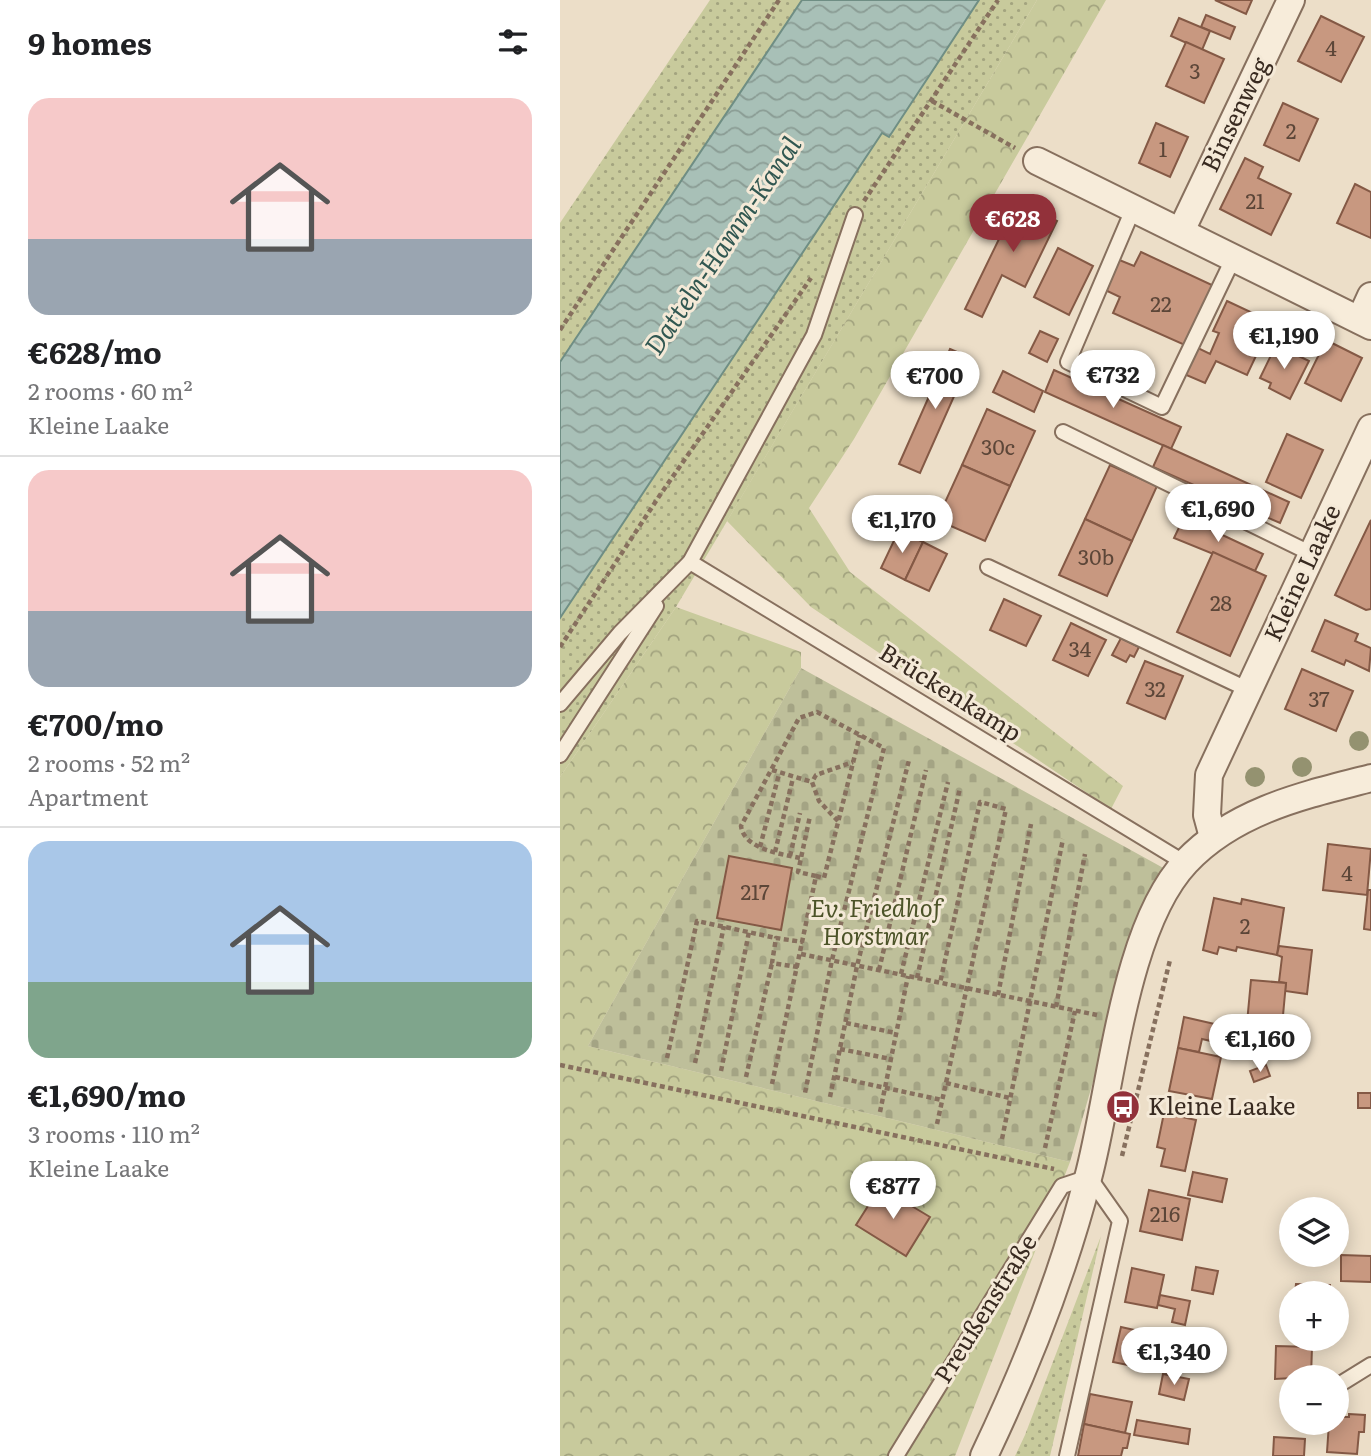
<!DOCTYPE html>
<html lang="en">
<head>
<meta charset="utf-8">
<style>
	body { margin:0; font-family:Literata,serif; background:#f6f6f6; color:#202124; height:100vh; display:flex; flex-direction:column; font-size:26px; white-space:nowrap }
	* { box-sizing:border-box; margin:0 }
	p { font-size:23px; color:#757577 }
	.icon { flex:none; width:38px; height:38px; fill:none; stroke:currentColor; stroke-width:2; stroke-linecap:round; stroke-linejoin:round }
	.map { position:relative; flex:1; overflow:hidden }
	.side { display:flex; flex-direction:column; background:#fff; width:560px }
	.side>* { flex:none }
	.fabs { position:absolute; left:719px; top:1197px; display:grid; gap:14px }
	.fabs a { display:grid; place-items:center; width:70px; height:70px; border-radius:50%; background:#fff; box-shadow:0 4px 18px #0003; font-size:35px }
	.price { position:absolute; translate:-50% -60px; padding:0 16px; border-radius:24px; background:#fff; color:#222; font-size:23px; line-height:46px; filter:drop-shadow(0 2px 4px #0008) }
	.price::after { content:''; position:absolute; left:50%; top:42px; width:21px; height:16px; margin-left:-10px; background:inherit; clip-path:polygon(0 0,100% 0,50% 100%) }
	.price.selected { background:#92313a; color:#fff }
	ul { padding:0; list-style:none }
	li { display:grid; align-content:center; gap:14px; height:371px; padding:0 28px }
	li+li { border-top:2px solid #e0e0e0 }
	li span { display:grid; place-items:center; height:217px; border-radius:21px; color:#555 }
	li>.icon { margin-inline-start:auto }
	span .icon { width:126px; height:126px; fill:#fffc; stroke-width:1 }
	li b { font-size:30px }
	h2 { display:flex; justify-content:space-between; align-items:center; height:84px; padding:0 28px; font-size:30px }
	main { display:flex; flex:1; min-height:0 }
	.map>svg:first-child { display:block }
	.grass { fill:url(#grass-dots) }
	.forest { fill:url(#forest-crowns) }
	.cemetery { fill:url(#cemetery-stones) }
	.water { fill:url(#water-waves); stroke:#6f8e84; stroke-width:2 }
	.building { fill:#c89880; stroke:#845945; stroke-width:2 }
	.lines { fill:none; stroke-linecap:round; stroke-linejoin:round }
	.lane-casing { stroke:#87705e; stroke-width:18 }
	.street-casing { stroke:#87705e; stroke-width:30 }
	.path { stroke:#87705e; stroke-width:4.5; stroke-dasharray:5 3.5; stroke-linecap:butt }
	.lane { stroke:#f7ecda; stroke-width:14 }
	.street { stroke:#f7ecda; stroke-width:26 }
	.tree { fill:#949270 }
	.labels { text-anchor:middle; stroke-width:6; stroke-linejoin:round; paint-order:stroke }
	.number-label { font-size:21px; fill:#5c4638 }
	.street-label { font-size:24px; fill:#382a20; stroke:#f4e9d7 }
	.park-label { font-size:24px; font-style:italic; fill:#4c5328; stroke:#f4e9d7 }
	.poi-label { font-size:24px; fill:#382a20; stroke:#f4e9d7; text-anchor:start }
	.water-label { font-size:26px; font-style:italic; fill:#315751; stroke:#f4e9d7 }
</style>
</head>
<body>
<main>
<section class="side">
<h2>9 homes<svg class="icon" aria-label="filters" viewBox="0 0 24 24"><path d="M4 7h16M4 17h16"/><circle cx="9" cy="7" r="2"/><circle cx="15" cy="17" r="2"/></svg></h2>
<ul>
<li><span style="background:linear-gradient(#f6c9c9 65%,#9aa5b1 0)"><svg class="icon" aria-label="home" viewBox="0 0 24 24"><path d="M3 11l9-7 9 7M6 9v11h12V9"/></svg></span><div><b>€628/mo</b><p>2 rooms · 60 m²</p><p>Kleine Laake</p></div></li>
<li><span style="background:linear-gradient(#f6c9c9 65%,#9aa5b1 0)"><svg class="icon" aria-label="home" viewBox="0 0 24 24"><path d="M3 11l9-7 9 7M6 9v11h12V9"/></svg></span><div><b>€700/mo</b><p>2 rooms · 52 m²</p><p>Apartment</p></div></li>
<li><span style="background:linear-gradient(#a9c7e8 65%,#7fa58c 0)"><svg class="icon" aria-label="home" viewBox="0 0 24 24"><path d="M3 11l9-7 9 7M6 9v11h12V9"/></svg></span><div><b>€1,690/mo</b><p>3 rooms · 110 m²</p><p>Kleine Laake</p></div></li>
</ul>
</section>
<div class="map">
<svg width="811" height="1456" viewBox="0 0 811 1456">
	<defs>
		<pattern id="grass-dots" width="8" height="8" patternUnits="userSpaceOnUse" patternTransform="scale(1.75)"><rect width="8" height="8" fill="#c8ca9c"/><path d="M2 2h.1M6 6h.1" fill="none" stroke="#a3a47f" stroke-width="1.8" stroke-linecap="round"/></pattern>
		<pattern id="forest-crowns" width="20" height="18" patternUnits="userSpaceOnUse" patternTransform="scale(1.75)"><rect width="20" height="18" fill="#c8ca9c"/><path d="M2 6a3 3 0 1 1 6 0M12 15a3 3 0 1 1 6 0" fill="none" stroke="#a3a47f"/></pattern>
		<pattern id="cemetery-stones" width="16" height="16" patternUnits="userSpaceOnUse" patternTransform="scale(1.75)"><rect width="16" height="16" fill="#bebf9a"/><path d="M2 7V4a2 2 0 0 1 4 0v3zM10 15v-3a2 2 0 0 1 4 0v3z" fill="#a4a484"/></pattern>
		<pattern id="water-waves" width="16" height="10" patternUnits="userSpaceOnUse" patternTransform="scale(1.75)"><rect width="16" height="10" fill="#a8c0b7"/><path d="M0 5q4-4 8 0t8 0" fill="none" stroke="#8a9c94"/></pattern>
	</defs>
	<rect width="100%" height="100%" fill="#ecdec8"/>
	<g class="grass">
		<path d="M150 0H242L0 362V223Z"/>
		<path d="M419 0H477L116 607 0 777V618L322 133 329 136Z"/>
		<path d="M541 1236 490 1456H455L465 1435Z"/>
	</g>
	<g class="forest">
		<path d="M477 0H546L294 439 249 508 290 572 563 786 551 809 251 607 167 521Z"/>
		<path d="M116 607 241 652V668L28 1046 510 1162 395 1456H0V777Z"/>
	</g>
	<path class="cemetery" d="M241 668 607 870 577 928 510 1162 28 1046Z"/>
	<path class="water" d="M242 0H419L329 137 322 133 0 618V362Z"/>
	<g class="building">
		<path d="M655 0H692L686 14Z"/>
		<path d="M646 15 675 27 670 39 641 27Z"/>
		<path d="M761 16 804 37 781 82 738 61Z"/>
		<path d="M619 18 650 31 642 50 611 36Z"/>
		<path d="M626 42 664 59 644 103 606 86Z"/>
		<path d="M723 103 758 119 739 161 704 145Z"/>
		<path d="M596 123 628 137 610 177 579 163Z"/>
		<path d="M685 158 703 167 698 178 731 194 711 235 660 209Z"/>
		<path d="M795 184 811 192V238L777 223Z"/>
		<path d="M457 202 497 221 465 287 442 275 422 317 405 309Z"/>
		<path d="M498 248 533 266 509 315 474 297Z"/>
		<path d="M581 252 654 286 627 346 553 313 560 297 543 289 557 259 574 266Z"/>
		<path d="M667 301 712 322 687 375 656 361 645 383 624 374 636 347 650 354 659 333 653 331Z"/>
		<path d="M480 331 498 339 487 362 469 353Z"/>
		<path d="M766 340 802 358 781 401 745 383Z"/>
		<path d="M716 345 749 361 730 399 709 388 711 383 700 378Z"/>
		<path d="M390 349 411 358 360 473 339 464Z"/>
		<path d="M494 370 621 427 611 449 485 392Z"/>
		<path d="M443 371 483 391 474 412 433 392Z"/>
		<path d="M427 409 475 431 450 486 402 465Z"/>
		<path d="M727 434 763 450 741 498 706 482Z"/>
		<path d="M603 445 729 502 720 523 593 467Z"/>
		<path d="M402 465 450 486 425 541 377 520Z"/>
		<path d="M550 465 597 486 572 541 525 519Z"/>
		<path d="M624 517 703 554 695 571 614 538Z"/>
		<path d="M525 519 572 541 547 596 499 575Z"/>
		<path d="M811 520V609L806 610 775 595Z"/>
		<path d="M339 530 363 542 345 580 321 568Z"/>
		<path d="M363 542 387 554 369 591 345 580Z"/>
		<path d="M653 552 706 576 670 656 617 632Z"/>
		<path d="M444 599 481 616 466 646 430 630Z"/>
		<path d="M765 620 798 634 795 641 811 648 809 671 786 660 784 665 752 651Z"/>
		<path d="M511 623 546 640 528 676 493 660Z"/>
		<path d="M561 638 579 647 574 657 570 655 566 662 552 655Z"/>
		<path d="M585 661 623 676 605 719 567 703Z"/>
		<path d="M742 669 793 691 776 731 725 709Z"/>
		<path d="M768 844 811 849 807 895 763 890Z"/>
		<path d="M169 856 232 868 221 930 157 918Z"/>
		<path d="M808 890H811V930L804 929Z"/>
		<path d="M654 898 681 904 682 899 724 908 717 955 677 947 676 951 659 947 657 954 643 950Z"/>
		<path d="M719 946 752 950 747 994 725 991 726 983 719 982 722 957 717 955Z"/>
		<path d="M691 980 726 983 722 1026 687 1023Z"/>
		<path d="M624 1017 659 1025 655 1042 642 1039 639 1052 618 1048Z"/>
		<rect x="711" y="1042" width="14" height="13"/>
		<path d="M618 1048 661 1057 652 1099 609 1091Z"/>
		<path d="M706 1065 710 1076 694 1082 690 1071Z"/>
		<rect x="798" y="1093" width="13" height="15"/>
		<path d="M604 1113 636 1120 625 1171 601 1166 605 1149 597 1147Z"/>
		<path d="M633 1172 667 1179 662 1202 628 1195Z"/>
		<path d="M320 1187 370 1217 346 1256 296 1225Z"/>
		<path d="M589 1190 630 1199 622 1240 580 1231Z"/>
		<path d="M781 1255 811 1256V1282L781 1281Z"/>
		<path d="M636 1267 658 1271 653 1294 632 1290Z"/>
		<path d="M572 1268 604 1275 597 1308 565 1302Z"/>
		<path d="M736 1284 770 1285V1293H735Z"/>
		<path d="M600 1295 630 1301 625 1325 612 1322 615 1309 598 1305Z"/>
		<path d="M561 1327 615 1339 607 1373 553 1362Z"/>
		<path d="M716 1346 752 1347 751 1377 715 1379Z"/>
		<path d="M603 1374 629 1379 624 1400 599 1394Z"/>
		<path d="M530 1394 572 1402 565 1433 524 1424Z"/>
		<path d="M789 1414 805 1415 804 1432H799L797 1454 767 1452 769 1423H777V1417H789Z"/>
		<path d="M577 1420 630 1429 628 1444 574 1435Z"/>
		<path d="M524 1424 570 1434 567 1448H563L561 1456H518Z"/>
		<path d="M714 1437 745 1439 744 1456H713Z"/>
	</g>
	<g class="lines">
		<g class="lane-casing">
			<g id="lane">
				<path d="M574 207 508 362 602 407 674 257"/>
				<path d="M503 432 752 554"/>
				<path d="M130 562 625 863"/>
				<path d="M428 567 689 690"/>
				<path d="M0 704 60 633 130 562 254 335 295 215"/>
				<path d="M0 755 96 606"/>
				<path d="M777 1386 811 1365"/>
				<path d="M336 1456 502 1186 529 1177 560 1221 507 1456"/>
			</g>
		</g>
		<g class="street-casing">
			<g id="street">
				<path d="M477 161 811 326"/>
				<path d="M621 231 731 0"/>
				<path d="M800 320 811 296"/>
				<path d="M653 837 647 815 649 775 811 428"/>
				<path d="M424 1456C467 1366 503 1275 528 1178 552 1089 563 929 626 862 675 810 745 795 811 778"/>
			</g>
		</g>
		<g class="path">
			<path d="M372 101 455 148"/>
			<path d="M304 201 438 0"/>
			<path d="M0 330 219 0"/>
			<path d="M0 647 100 495 251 278"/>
			<path d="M212 770 252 782"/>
			<path d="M278 821 259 801 252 782 256 775 293 762"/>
			<path d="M200 847 219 774"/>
			<path d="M215 852 233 778"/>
			<path d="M230 856 240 813"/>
			<path d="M240 858C221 854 184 849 181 826L239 718 257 712 324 748 272 960 245 1093"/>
			<path d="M256 876 264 878 300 735"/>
			<path d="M241 954 537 1015"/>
			<path d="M238 967 212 963 216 938 243 942"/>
			<path d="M319 970 366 770"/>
			<path d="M341 974 388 782"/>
			<path d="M357 978 400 788"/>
			<path d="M438 995 471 824"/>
			<path d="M496 1007 525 854"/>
			<path d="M286 1023 336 1033"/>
			<path d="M280 1049 331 1059"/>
			<path d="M107 1058 137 921 216 938"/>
			<path d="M135 1063 164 926"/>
			<path d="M0 1065 494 1169"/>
			<path d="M161 1071 189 932"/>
			<path d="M186 1077 212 963"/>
			<path d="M275 1077 382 1100"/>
			<path d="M386 1083 450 1098"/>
			<path d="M212 1084 256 876 238 872 250 816"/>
			<path d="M270 1097 297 966 349 760"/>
			<path d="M320 1112 348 976"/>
			<path d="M377 1124 446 809 420 802 380 983"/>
			<path d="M442 1139 503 839"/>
			<path d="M485 1148 515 1011"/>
			<path d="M562 1156 610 960"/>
		</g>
		<use href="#lane" class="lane"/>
		<use href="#street" class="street"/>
	</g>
	<g class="tree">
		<circle cx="799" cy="741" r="10"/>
		<circle cx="742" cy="767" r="10"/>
		<circle cx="695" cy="777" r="10"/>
	</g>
	<defs>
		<g id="bus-disc" transform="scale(1.75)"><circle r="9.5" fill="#92313a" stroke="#f4e9d7"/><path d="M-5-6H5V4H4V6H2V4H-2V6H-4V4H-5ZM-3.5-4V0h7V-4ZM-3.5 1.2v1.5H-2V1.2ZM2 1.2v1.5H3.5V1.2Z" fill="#fff"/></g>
	</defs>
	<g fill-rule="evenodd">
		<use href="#bus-disc" x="563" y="1107"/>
	</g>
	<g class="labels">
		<g class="number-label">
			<text x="771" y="56">4</text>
			<text x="635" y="79">3</text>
			<text x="731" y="139">2</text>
			<text x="603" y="157">1</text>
			<text x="695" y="209">21</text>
			<text x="601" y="312">22</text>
			<text x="438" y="455">30c</text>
			<text x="536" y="565">30b</text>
			<text x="661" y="611">28</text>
			<text x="520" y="657">34</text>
			<text x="595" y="697">32</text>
			<text x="759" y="707">37</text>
			<text x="787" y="881">4</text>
			<text x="195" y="900">217</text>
			<text x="685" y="934">2</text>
			<text x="605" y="1222">216</text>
		</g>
		<g class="street-label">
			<text transform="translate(676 115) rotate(-64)" y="8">Binsenweg</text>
			<text transform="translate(743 573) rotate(-65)" y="8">Kleine Laake</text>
			<text transform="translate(390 693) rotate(32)" y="8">Brückenkamp</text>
			<text transform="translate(426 1309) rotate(-58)" y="8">Preußenstraße</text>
		</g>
		<g class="park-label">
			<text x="316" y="917">Ev. Friedhof<tspan x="316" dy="28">Horstmar</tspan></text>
		</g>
		<g class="poi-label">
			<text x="588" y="1115">Kleine Laake</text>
		</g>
		<g class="water-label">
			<text transform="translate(163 246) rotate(-56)" y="9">Datteln-Hamm-Kanal</text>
		</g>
	</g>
</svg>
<div class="fabs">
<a><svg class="icon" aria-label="layers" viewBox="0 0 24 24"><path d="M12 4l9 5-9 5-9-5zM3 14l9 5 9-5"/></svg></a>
<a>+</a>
<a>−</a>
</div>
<b class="price selected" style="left:453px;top:254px">€628</b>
<b class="price" style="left:724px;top:371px">€1,190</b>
<b class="price" style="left:553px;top:410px">€732</b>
<b class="price" style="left:375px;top:411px">€700</b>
<b class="price" style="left:658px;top:544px">€1,690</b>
<b class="price" style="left:342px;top:555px">€1,170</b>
<b class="price" style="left:700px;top:1074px">€1,160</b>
<b class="price" style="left:333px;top:1221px">€877</b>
<b class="price" style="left:614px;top:1387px">€1,340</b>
</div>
</main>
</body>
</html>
